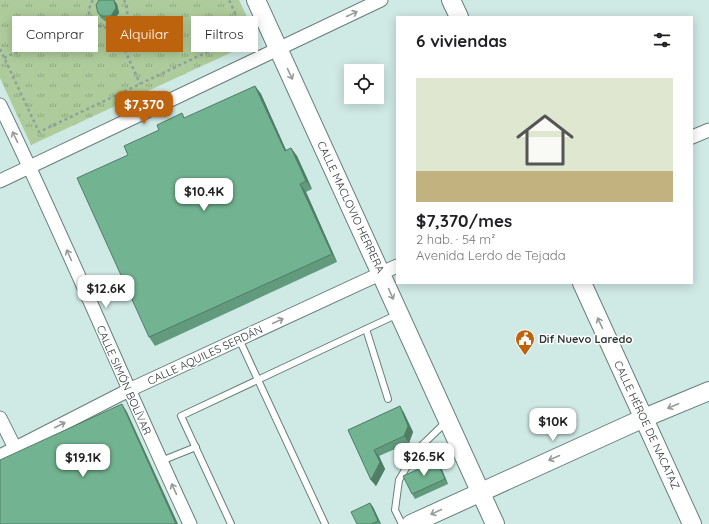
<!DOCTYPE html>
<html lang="es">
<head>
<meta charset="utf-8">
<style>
	body { margin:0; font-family:Quicksand,sans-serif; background:#f2f2f2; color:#202124; height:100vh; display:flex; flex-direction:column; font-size:15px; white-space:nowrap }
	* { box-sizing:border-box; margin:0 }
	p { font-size:13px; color:#757577 }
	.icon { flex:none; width:22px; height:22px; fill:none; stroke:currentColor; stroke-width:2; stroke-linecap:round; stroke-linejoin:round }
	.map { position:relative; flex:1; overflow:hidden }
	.details { position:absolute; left:396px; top:16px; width:297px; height:268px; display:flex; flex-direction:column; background:#fff; border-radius:0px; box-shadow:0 2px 10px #0003 }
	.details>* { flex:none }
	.top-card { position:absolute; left:12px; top:16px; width:324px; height:36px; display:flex; gap:8px }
	.controls { position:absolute; left:344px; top:64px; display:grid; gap:8px }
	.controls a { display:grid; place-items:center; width:40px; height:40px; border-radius:0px; background:#fff; box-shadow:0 2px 10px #0003; font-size:20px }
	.price { position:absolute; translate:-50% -34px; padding:0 9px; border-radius:8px; background:#fff; color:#222; font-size:13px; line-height:26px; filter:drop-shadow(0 1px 2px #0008) }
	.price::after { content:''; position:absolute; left:50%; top:24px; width:12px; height:9px; margin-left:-6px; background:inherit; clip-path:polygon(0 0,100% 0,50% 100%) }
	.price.on { background:#be630d; color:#fff }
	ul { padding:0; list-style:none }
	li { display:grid; align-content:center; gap:8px; height:212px; padding:0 20px }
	li span { display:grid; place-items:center; height:124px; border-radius:0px; color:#555 }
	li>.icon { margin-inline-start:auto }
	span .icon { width:72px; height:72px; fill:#fffc; stroke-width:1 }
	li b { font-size:17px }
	h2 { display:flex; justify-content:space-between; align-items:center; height:48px; padding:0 20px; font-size:17px }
	.chip { padding:0 14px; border-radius:0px; background:#fff; box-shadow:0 2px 10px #0003; font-size:14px; line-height:36px }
	.chip.on { background:#be630d; color:#fff }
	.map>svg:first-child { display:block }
	.park { fill:url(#park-tufts) }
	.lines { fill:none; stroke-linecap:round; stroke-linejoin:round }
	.lane-casing { stroke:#677f7b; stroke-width:8 }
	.street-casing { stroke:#677f7b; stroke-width:15 }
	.secondary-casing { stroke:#677f7b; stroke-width:20 }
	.path { stroke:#8da19e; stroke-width:2.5; stroke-dasharray:3 3; stroke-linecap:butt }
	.lane { stroke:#fff; stroke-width:6 }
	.street { stroke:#fff; stroke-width:13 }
	.secondary { stroke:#fff; stroke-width:18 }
	.wall { fill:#629a7d }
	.shaded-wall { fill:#507d66 }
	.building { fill:#72b391; stroke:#507d66 }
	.oneway { stroke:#969b9a }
	.labels { text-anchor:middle; stroke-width:3; stroke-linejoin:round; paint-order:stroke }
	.street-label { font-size:11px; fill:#2d3736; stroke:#fff }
	.poi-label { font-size:11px; font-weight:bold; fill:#2d3736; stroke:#fff; text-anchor:start }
</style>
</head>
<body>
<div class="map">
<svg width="709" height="524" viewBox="0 0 709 524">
	<defs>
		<pattern id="park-tufts" width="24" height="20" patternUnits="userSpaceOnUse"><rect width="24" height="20" fill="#aecc9b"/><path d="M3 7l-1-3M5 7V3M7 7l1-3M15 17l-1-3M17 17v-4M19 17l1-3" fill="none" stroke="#8ea67f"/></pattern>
	</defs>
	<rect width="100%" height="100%" fill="#cfe9e5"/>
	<path class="park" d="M0 0H239L258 40 31 145 0 78Z"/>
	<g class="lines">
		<g class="lane-casing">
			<g id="lane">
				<path d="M366 329 388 399"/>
				<path d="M239 339 325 524"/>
				<path d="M161 461 196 447"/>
				<path d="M231 524 181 416 398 314"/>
				<path d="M402 524 395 510 399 480 416 451 446 422"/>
			</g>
		</g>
		<g class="street-casing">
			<g id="street">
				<path d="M0 105C67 243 125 385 190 524"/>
				<path d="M692 137 709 130"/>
				<path d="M0 181 381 0"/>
				<path d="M0 418 15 448"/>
				<path d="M0 456 129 390 397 266"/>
			</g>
		</g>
		<g class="secondary-casing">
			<g id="secondary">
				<path d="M256 0 495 524"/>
				<path d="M451 0 459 17"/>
				<path d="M582 283 692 524"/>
				<path d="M411 524 644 418 709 391"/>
			</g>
		</g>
		<g class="path">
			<path d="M93 0C72 34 143 40 124 0"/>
			<path d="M115 28 140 84"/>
			<path d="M0 49 39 132 245 34 229 0"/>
			<path d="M4 58 91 17"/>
		</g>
		<use href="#lane" class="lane"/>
		<use href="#street" class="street"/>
		<use href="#secondary" class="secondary"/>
	</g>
	<g class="wall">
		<path d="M117 4 119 13 114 20 105 21 101 18 98 13Z"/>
		<path d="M255 86 261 94 286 150 291 148 297 156 312 189 306 192 337 262 155 346 149 337 128 155 159 130Z"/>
		<path d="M400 406 404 413 413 432 409 443 379 456 385 469 376 486 371 480 348 430Z"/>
		<path d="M440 465 448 484 415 499 412 494Z"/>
		<path d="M370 503 373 507 381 524H357Z"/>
	</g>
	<g class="shaded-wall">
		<path d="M114 0 117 4 119 13 114 20 111 16Z"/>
		<path d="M255 86 261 94 290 159 285 151Z"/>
		<path d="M291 148 297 156 312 189 306 181Z"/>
		<path d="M300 184 306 192 337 262 332 254Z"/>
		<path d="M122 404 127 412 178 524H176Z"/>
		<path d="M400 406 404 413 413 432 409 443 404 436Z"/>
		<path d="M374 450 379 456 385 469 376 486 371 480Z"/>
		<path d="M437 461 440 465 448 484 445 479Z"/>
		<path d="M370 503 373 507 381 524 378 521Z"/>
	</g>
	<g class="building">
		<path d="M99 0H114L116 8 111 16H102L98 13 96 5Z"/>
		<path d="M255 86 285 151 291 148 306 181 300 184 332 254 149 337 77 178 128 155 124 146 159 130 157 125 182 113 184 118Z"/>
		<path d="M122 404 176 524H0V460Z"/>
		<path d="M400 406 408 426 404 436 374 450 380 462 371 480 348 430Z"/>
		<path d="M437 461 445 479 412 494 403 476Z"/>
		<path d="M370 503 378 521 371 524H357L351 512Z"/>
	</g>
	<defs><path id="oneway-shaft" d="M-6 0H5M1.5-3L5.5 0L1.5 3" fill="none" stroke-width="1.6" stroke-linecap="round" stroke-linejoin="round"/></defs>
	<g class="oneway">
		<use href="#oneway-shaft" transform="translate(352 14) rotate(-25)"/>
		<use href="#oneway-shaft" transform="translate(290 74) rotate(65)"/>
		<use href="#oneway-shaft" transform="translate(15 137) rotate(-116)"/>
		<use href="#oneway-shaft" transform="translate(69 255) rotate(-114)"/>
		<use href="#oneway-shaft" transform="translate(391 294) rotate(66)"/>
		<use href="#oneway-shaft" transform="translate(278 321) rotate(-25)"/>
		<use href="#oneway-shaft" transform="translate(600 323) rotate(-115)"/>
		<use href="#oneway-shaft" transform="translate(673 406) rotate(157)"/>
		<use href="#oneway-shaft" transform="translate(60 425) rotate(-27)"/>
		<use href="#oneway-shaft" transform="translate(554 458) rotate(156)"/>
		<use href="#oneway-shaft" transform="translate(174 489) rotate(-115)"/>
		<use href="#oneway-shaft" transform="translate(436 512) rotate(155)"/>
	</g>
	<defs>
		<g id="civic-pin" transform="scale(1)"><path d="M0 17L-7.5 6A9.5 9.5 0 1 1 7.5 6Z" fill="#be630d" stroke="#fff"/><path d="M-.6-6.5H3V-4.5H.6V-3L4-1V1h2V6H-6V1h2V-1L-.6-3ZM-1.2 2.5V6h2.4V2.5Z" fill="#fff"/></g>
	</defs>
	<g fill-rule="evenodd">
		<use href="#civic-pin" x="525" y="339"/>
	</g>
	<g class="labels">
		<g class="street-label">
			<text transform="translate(351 207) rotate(65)" y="4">CALLE MACLOVIO HERRERA</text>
			<text transform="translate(205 355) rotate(-25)" y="4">CALLE AQUILES SERDÁN</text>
			<text transform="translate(124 380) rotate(66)" y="4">CALLE SIMÓN BOLÍVAR</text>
			<text transform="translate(647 425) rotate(65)" y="4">CALLE HÉROE DE NACATAZ</text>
		</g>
		<g class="poi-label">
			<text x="539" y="343">Dif Nuevo Laredo</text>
		</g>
	</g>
</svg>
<div class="controls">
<a><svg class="icon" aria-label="locate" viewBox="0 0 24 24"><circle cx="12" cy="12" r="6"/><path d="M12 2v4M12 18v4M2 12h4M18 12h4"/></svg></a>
</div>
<b class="price on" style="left:144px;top:125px">$7,370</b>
<b class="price" style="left:204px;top:212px">$10.4K</b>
<b class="price" style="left:106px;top:309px">$12.6K</b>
<b class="price" style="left:553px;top:442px">$10K</b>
<b class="price" style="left:424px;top:477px">$26.5K</b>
<b class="price" style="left:83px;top:478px">$19.1K</b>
<div class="top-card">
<a class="chip">Comprar</a>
<a class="chip on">Alquilar</a>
<a class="chip">Filtros</a>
</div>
<section class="details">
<h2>6 viviendas<svg class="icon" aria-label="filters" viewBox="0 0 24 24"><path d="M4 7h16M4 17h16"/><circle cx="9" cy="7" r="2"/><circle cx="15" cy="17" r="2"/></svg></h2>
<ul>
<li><span style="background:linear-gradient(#dfe7d0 75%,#c2b280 0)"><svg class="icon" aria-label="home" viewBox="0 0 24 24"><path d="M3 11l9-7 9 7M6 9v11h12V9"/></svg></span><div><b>$7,370/mes</b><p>2 hab. · 54 m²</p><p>Avenida Lerdo de Tejada</p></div></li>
</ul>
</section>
</div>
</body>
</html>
